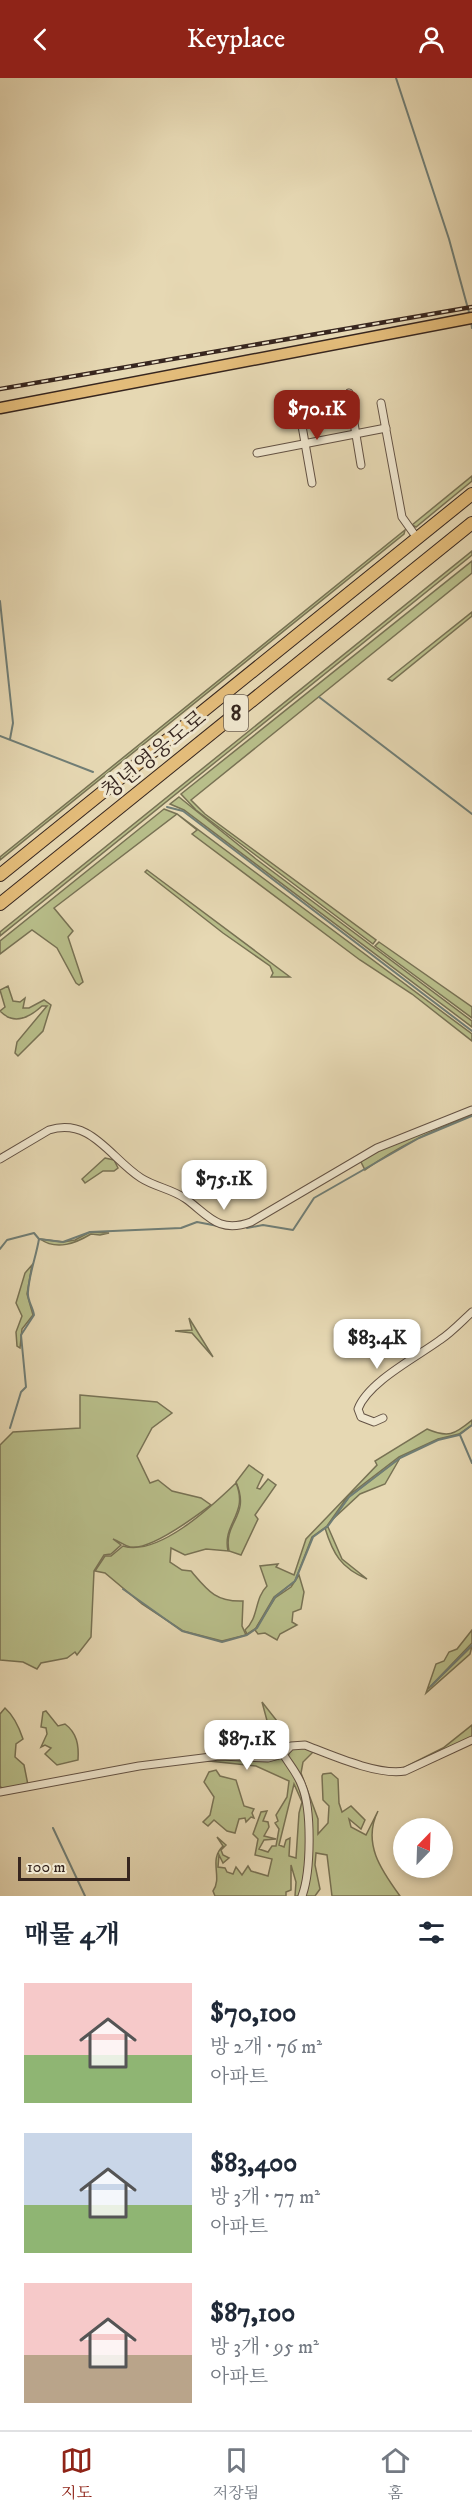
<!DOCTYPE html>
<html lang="ko">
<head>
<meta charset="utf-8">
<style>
	body { margin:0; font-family:"IM FELL DW Pica","Noto Serif KR",serif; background:#f6f6f7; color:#1f2937; height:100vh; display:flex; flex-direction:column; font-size:22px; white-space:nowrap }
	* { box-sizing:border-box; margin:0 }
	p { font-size:20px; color:#747a83 }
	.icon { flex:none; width:33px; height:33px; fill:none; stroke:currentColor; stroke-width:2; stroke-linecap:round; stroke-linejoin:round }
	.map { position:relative; height:1818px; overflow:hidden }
	.details { display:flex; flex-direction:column; background:#fff; flex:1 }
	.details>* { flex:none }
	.needle { width:39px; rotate:23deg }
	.buttons { position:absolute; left:393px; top:1740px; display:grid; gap:12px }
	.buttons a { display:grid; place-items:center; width:60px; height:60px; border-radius:50%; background:#fff; box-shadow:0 3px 9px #0003; font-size:30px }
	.scale { position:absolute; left:18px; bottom:15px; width:112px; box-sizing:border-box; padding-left:6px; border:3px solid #37261f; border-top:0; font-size:16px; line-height:21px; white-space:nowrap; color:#37261f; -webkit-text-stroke:4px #efe6ce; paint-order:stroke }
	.price { position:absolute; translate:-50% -51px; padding:0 14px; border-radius:12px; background:#fff; color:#222; font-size:20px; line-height:39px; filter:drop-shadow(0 2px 3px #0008) }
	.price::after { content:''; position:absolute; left:50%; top:36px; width:18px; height:14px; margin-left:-9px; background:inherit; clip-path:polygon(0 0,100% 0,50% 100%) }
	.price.on { background:#8f2418; color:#fff }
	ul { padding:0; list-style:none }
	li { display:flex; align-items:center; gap:18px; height:150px; padding:0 24px }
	li span { display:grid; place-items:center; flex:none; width:168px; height:120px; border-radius:0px; color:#555 }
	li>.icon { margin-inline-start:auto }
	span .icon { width:72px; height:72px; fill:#fffc; stroke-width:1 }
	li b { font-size:26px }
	h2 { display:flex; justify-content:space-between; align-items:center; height:72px; padding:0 24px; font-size:26px }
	header { display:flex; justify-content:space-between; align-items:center; height:78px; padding:0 24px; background:#8f2418; color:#fff; font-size:27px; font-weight:600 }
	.tabs { display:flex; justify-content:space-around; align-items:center; height:84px; border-top:2px solid #e0e1e3; background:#fff; font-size:16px; color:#747a83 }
	.tabs a { display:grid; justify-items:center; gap:3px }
	.tabs .on { color:#8f2418 }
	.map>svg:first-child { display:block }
	.green { fill:#b8be8a; stroke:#787254; stroke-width:1.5; fill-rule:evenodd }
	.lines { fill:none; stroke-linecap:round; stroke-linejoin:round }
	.stream { stroke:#707e76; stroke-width:2 }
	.street-casing { stroke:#635244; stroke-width:9 }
	.primary-casing { stroke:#37261f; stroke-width:13 }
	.highway-casing { stroke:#37261f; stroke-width:14 }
	.street { stroke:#efe6ce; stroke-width:7 }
	.primary { stroke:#e3bc7a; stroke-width:10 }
	.highway { stroke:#e3bc7a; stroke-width:12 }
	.rail-casing { stroke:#37261f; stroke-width:4.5 }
	.rail { stroke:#efe6ce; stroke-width:2; stroke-dasharray:7; stroke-linecap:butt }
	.labels { text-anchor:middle; stroke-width:6; stroke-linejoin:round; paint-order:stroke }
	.shield { fill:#efe6ce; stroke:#6e6054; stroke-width:1.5 }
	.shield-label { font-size:21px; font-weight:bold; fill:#37261f }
	.street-label { font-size:22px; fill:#37261f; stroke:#efe6ce }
</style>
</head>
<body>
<header><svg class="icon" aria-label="back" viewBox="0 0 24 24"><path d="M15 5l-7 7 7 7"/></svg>Keyplace<svg class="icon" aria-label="person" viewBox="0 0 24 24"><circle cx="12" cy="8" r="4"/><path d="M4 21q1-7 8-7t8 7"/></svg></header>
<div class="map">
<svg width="472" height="1818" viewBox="0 0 472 1818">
	<rect width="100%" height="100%" fill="#e6d8b3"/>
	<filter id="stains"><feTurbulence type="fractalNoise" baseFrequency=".00333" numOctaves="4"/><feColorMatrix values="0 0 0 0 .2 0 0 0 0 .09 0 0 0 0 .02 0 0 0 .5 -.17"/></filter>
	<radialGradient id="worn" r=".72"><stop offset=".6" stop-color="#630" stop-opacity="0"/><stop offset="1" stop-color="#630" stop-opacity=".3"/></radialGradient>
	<g class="green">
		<path d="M472 398V403L416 449 412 447Z"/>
		<path d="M405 452 404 456 0 782V779Z"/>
		<path d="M472 473V477L0 858V854Z"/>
		<path d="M472 483V495L191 722 205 736 376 862 373 866 196 732 181 716Z"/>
		<path d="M472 534V538L392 603 388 601Z"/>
		<path d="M179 719 256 781 472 943V949L184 732 170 726Z"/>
		<path d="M164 731 177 736 472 956V963L412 916 360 882 192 756 197 752 177 736 54 830 73 853 68 859 83 904 79 907 76 905 57 870 32 852 0 876V863Z"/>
		<path d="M147 792 290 899H271L273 895 270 888 223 855 145 794Z"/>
		<path d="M379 864 472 929V940L375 868Z"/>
		<path d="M8 908 13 923 20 924 25 920 23 930H29L44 922 51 927 43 953 18 978 15 975 17 964 47 928H42C30 939 14 948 0 933L5 929 0 912Z"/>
		<path d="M472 1034V1037C434 1052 398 1068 365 1092L360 1082 378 1071Z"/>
		<path d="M105 1080 114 1082 118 1090 114 1093H103L85 1105 82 1101Z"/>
		<path d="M90 1154 109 1155 100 1157 91 1156C76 1165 57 1173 40 1161L63 1164 75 1162Z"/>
		<path d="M32 1187 27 1216 33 1237 22 1251 20 1270 17 1268 16 1254 22 1238 16 1225 25 1195Z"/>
		<path d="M189 1240 213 1279 192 1255 175 1253 192 1252Z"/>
		<path d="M80 1317 157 1324 172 1335 152 1350 137 1378 150 1405 158 1402 172 1413 201 1420 211 1427C195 1439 150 1473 130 1469 123 1467 119 1463 113 1461L121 1467 111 1476 104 1477 94 1493 91 1559 77 1577 75 1574 67 1580 41 1585 37 1591 23 1584 0 1582V1367L13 1354 80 1350Z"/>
		<path d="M472 1342V1347L459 1356 438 1361 399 1379 348 1418 327 1448 312 1459 295 1503 274 1519 256 1550 247 1556 245 1552C259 1540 254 1521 267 1508L260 1488 278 1486 276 1489 294 1497 306 1461 377 1387 375 1383 427 1351C448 1360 454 1357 472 1342Z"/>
		<path d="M400 1380 385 1406 360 1416 333 1441 349 1419Z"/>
		<path d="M249 1387 263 1397 257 1410 260 1411 268 1401 276 1407 255 1437 258 1441 241 1477 229 1473C223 1443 251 1439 236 1404Z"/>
		<path d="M236 1405C249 1436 222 1445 228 1473L206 1471 185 1477 171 1470 170 1484 182 1492 191 1493C208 1513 216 1524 243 1523L242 1548 246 1557 222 1563 183 1553 142 1526 105 1495 95 1493 105 1478H111L123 1468C158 1479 212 1428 236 1405Z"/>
		<path d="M328 1449 342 1481 367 1501C341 1490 333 1476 325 1450Z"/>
		<path d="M299 1497 304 1514 301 1531 293 1534 292 1544 297 1547 280 1556 277 1562 265 1555 258 1556 255 1552 275 1520 291 1509Z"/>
		<path d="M472 1552V1565L428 1611 472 1568 470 1576 426 1615 436 1586 444 1583 449 1574 457 1571Z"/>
		<path d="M262 1624 281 1648 286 1670 269 1650Z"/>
		<path d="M5 1630C14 1638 19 1649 23 1661L16 1666 15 1679 24 1687 28 1707 3 1712 0 1708V1636Z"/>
		<path d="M46 1633 58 1648 65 1646C77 1655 79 1667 78 1682L57 1687 45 1676 51 1670 45 1667 41 1669 47 1656 46 1650 41 1649 43 1634Z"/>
		<path d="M260 1645H267L270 1653 247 1661 250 1653Z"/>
		<path d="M472 1647V1661L413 1688 401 1691 443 1670Z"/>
		<path d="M273 1657 285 1671 273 1678 269 1667Z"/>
		<path d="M304 1669 334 1681 313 1674 303 1684 301 1695 318 1741V1756L328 1745 329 1728 323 1722 322 1698 323 1696 331 1695 338 1701 339 1725 342 1734 351 1728 365 1742 361 1751 349 1741 351 1749 366 1757 378 1733C362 1765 381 1792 400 1818H332L327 1777 316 1775 315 1787 320 1811 315 1818H303L308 1722 288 1679 290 1671Z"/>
		<path d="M282 1677C315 1727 308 1762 301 1818H295L296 1804 291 1787V1812L286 1814V1818H215L213 1813C223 1799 208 1782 223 1768L217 1759 226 1767 221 1772 223 1777 229 1780 223 1785 219 1777 218 1789 225 1790 227 1794 233 1796 236 1789 242 1797 248 1788 251 1793 268 1798 272 1781 255 1777 258 1761 253 1756 261 1734 267 1733 263 1743 268 1744 269 1749 264 1758 276 1761 264 1762 259 1771 268 1774 272 1768H276L279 1751 275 1745 278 1743 276 1737 287 1719 289 1703 256 1688 209 1683 190 1684 219 1679ZM294 1706 302 1724 299 1735 296 1780 289 1778 290 1760 286 1762 284 1769 279 1767Z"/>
		<path d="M216 1692 220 1698 236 1702 244 1728 254 1731 252 1735 254 1740 251 1739 246 1744 245 1740 239 1741 235 1755 227 1753 214 1742 208 1748 203 1744 210 1737 214 1719 204 1704 209 1694Z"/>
	</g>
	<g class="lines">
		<g class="stream">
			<path d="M396 0 449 161 470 238"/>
			<path d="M471 243 472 250"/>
			<path d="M0 523 13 645 10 661"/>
			<path d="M319 619 472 736"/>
			<path d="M0 658 93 694"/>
			<path d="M167 729 183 733 472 953"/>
			<path d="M247 1150 263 1147 293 1152 314 1120 419 1060 472 1038"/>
			<path d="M0 1171 7 1162 34 1155 39 1161"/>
			<path d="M10 1350 21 1314 26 1309 21 1257 34 1237C33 1229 27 1222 28 1214 29 1196 36 1179 39 1161L63 1164 90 1154 181 1150 197 1144 218 1148"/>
			<path d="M460 1357 472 1385"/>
			<path d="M123 1511 182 1553 222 1564 247 1557 257 1550 275 1519 295 1503 313 1459 328 1448 349 1419 400 1380 438 1362 459 1357 472 1347"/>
			<path d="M431 1608 472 1567"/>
			<path d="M53 1750 85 1818"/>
		</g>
		<g class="street-casing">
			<g id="street">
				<path d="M349 315 361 387"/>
				<path d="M298 325 312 405"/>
				<path d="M381 325 402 439 417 460"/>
				<path d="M257 375 386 350"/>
				<path d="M0 1081 49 1052C91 1039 110 1080 141 1100 155 1109 172 1111 186 1121 208 1137 218 1156 251 1144L377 1070 472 1032"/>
				<path d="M383 1340 374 1344 361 1339 358 1331C368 1304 417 1279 440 1262 452 1254 462 1243 472 1234"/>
				<path d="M283 1676C289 1686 298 1696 302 1708 312 1732 311 1794 302 1818"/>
				<path d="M0 1714 139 1688 219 1678 268 1680 283 1676 291 1668 305 1667C331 1677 378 1698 405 1693L472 1662"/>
			</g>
		</g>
		<g class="primary-casing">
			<path id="primary" d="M0 330 472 240"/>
		</g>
		<g class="highway-casing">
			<g id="highway">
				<path d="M0 797 472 416"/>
				<path d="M0 826 472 445"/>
			</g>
		</g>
		<use href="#street" class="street"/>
		<use href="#primary" class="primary"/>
		<use href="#highway" class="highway"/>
		<g class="rail-casing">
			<path id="rail" d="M0 311 472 229"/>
		</g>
		<use href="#rail" class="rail"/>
	</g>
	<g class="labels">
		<rect class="shield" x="224" y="617" width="24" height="36" rx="4.5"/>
		<g class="shield-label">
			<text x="236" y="642">8</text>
		</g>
		<g class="street-label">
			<text transform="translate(153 676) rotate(-39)" y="8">청년영웅도로</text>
		</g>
	</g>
	<rect width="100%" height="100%" filter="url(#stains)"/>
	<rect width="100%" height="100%" fill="url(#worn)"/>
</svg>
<div class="buttons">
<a><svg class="needle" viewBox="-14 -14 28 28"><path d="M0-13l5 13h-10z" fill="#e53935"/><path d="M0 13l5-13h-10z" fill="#747a83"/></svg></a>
</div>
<div class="scale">100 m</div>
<b class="price on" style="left:317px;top:363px">$70.1K</b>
<b class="price" style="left:224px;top:1133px">$75.1K</b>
<b class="price" style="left:377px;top:1292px">$83.4K</b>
<b class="price" style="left:247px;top:1693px">$87.1K</b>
</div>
<section class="details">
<h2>매물 4개<svg class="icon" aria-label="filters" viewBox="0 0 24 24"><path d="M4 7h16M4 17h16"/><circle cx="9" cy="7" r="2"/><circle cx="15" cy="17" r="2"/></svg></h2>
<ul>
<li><span style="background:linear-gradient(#f6c9c9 60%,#8fb573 0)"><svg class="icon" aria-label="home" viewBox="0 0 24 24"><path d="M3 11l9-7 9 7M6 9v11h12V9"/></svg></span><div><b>$70,100</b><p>방 2개 · 76 m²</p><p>아파트</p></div></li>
<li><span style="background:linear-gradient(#c9d6e8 60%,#8fb573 0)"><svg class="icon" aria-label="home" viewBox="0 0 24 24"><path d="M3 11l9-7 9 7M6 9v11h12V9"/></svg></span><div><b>$83,400</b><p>방 3개 · 77 m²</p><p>아파트</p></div></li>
<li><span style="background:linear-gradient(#f6c9c9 60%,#b9a48a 0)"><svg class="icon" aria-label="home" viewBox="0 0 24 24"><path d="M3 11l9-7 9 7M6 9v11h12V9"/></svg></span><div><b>$87,100</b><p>방 3개 · 95 m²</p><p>아파트</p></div></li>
</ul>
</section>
<nav class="tabs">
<a class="on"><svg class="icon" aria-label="map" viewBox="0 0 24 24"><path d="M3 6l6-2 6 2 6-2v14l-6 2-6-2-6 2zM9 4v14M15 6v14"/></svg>지도</a>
<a><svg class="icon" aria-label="saved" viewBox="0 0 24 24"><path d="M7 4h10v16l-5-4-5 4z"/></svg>저장됨</a>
<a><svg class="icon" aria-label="home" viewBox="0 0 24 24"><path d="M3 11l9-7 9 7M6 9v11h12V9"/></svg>홈</a>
</nav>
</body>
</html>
